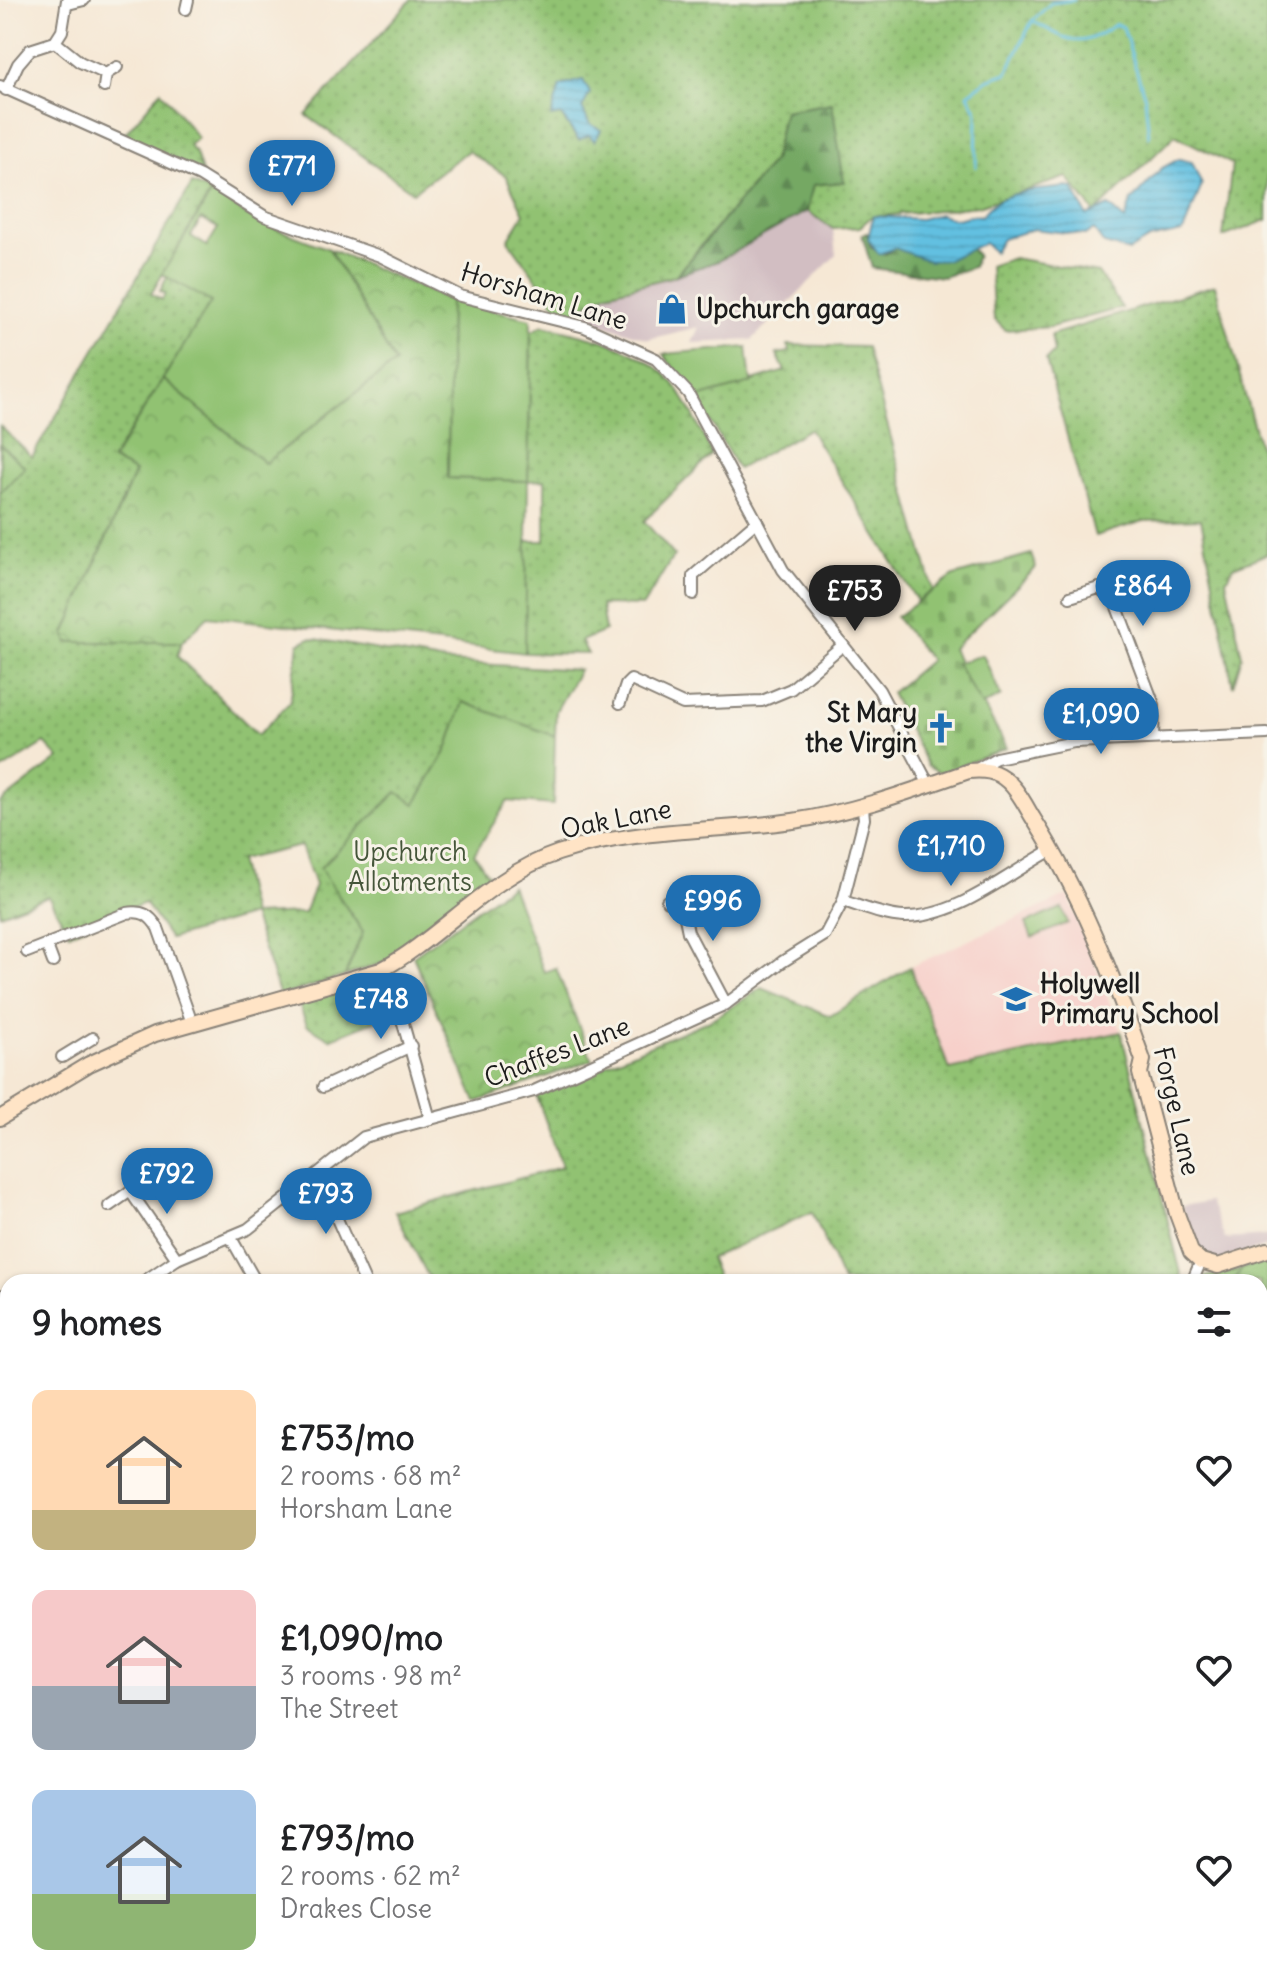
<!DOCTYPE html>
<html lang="en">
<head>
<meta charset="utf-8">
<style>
	body { margin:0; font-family:Delius,sans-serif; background:#f6f6f6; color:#202124; height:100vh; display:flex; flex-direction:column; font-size:30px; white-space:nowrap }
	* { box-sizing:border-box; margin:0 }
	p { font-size:26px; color:#757577 }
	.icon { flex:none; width:44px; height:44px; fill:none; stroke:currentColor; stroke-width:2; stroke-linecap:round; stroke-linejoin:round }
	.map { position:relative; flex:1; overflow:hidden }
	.panel { position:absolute; left:0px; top:1274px; width:1268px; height:712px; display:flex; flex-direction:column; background:#fff; border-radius:24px 24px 0 0; box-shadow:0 2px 6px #0004 }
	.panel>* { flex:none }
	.price { position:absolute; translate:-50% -68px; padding:0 18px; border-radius:28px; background:#1f6fb2; color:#fff; font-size:26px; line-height:52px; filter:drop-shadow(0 2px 4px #0008) }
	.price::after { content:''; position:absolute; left:50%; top:48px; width:24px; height:18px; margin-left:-12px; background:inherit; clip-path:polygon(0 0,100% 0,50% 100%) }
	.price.selected { background:#222; color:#fff }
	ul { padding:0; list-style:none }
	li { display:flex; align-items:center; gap:24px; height:200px; padding:0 32px }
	li span { display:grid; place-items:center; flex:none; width:224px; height:160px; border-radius:16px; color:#555 }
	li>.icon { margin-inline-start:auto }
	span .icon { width:96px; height:96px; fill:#fffc; stroke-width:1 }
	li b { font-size:34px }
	h2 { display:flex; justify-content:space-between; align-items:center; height:96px; padding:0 32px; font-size:34px }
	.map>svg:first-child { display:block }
	.built { fill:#f7d0ca }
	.industrial { fill:#d2bec2 }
	.grass { fill:url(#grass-dots); stroke:#566f47; stroke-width:2; fill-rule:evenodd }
	.forest { fill:url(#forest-firs); stroke:#486240; stroke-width:2 }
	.cemetery { fill:url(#cemetery-stones); stroke:#566f47; stroke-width:2 }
	.park { fill:url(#park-crowns); stroke:#566f47; stroke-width:2 }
	.garden { fill:#91c272; stroke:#566f47; stroke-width:2; fill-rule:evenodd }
	.water { fill:url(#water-rules); stroke:#3f6e7e; stroke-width:2 }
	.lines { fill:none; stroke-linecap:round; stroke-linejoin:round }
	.stream { stroke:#62c0e1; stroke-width:3 }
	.street-casing { stroke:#898278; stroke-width:14 }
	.secondary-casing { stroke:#898278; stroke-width:18 }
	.street { stroke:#fff; stroke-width:10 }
	.secondary { stroke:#ffe4c6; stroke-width:14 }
	.labels { text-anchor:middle; stroke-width:6; stroke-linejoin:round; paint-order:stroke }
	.street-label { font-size:26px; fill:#1c1c1c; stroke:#f7f3e8 }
	.poi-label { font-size:26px; font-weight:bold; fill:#1c1c1c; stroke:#f7f3e8; text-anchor:start }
	.park-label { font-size:26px; fill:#45563a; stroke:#f7f3e8 }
</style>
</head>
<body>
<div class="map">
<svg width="1267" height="1986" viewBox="0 0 1267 1986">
	<defs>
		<pattern id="grass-dots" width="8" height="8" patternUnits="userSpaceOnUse" patternTransform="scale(2)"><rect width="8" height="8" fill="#91c272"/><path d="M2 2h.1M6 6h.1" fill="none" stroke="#7ca662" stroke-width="1.8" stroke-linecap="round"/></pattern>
		<pattern id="forest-firs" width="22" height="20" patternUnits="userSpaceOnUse" patternTransform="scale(2)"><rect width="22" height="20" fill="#74a864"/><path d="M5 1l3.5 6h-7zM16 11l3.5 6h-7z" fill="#5e8852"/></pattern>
		<pattern id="cemetery-stones" width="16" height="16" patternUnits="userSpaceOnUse" patternTransform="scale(2)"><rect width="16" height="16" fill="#91c272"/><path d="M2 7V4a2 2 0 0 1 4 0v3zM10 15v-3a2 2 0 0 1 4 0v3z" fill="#7ca662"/></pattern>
		<pattern id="park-crowns" width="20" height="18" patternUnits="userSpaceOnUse" patternTransform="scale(2)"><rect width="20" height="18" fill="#91c272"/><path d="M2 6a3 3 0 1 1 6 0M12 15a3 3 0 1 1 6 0" fill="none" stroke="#7ca662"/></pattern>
		<pattern id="water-rules" width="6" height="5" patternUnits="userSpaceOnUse" patternTransform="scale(2)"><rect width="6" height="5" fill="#62c0e1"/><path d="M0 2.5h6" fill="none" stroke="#54a4c0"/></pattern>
	</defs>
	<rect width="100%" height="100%" fill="#f7f3e8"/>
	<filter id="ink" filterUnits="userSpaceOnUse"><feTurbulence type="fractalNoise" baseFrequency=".0125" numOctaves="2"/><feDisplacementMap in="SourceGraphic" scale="16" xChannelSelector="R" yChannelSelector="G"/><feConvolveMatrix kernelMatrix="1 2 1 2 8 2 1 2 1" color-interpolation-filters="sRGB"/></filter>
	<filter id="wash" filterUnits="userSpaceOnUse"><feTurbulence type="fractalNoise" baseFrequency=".006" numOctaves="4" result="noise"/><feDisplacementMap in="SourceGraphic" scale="32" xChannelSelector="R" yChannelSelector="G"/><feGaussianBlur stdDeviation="1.8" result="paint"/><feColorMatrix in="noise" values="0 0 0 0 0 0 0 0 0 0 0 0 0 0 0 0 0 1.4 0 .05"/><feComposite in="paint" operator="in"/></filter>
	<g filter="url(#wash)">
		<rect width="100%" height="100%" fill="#f6e8d5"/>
		<path class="built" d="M1068 895 1121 1032 950 1070 910 967Z"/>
		<g class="industrial">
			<path d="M807 211 833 229 836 255 752 340 692 343 699 327 648 339 572 314 607 293 718 261Z"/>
			<path d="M1210 1201 1225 1239 1267 1236V1246L1218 1262 1200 1254 1182 1206Z"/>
		</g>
		<g class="grass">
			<path d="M411 0H1267V220L1223 237 1232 164 1175 135 1095 213 1067 177 978 206 871 217 860 227 833 229 807 211 813 185 843 181 784 111 773 161 675 276 607 293 564 317 508 240 524 214 506 176 468 151 413 192 306 115ZM582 108 595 141 589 134 578 140 561 115Z"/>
			<path d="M161 91 198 138 189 145 196 154 202 173 123 136Z"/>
			<path d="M192 184 211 192 151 294 162 300 165 294 160 291 167 277 212 302 112 459 135 471 65 634 68 642H182L177 656 258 735 290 702 299 644 310 638 447 662 579 670 556 711 555 736 463 703 447 750 415 805 321 869 363 932 345 976 280 996 252 915 170 939 145 903 69 933 48 896 0 914V803L59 758 45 743 0 771V426L32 457ZM301 846 315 885 304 913 252 915 239 860Z"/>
			<path d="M1013 258 1098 273 1122 308 1051 327 1005 330 994 319 990 266Z"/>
			<path d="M1215 285 1267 475V554L1233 567 1226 580 1242 656 1233 686 1201 519 1144 521 1095 536 1046 360 1054 352 1051 335Z"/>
			<path d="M543 325C584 335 625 343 659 369 684 388 698 427 712 454L644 521 674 555 643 606 601 605 605 631 581 641 588 654 525 653V541H545V480L528 481 531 332Z"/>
			<path d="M788 345 866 347 933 590 917 601 809 429 738 469 697 398 785 371 777 354 790 352Z"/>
			<path d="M910 967 950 1070 1121 1032 1183 1282H843L812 1212 710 1258 719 1282H431L395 1212 562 1167 536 1094 710 1020 762 988 830 1016Z"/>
			<path d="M378 982 391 1014 330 1039 307 1025 298 1002Z"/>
			<path d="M1260 1951 1267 1967V1986H773L781 1978H1260Z"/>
			<path d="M284 1978H643L637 1986H277Z"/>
		</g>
		<g class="forest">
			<path d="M832 103 844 182 813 185 807 211 718 261 677 275 773 161 784 111Z"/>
			<path d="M867 233 870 246 885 254 894 248 969 247 977 255 973 267 943 277 872 268 862 235Z"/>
		</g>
		<path class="cemetery" d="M1031 554 1036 568 952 649 1007 748 941 773 927 765 891 693 930 660 896 617 954 576Z"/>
		<g class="park">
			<path d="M329 249 450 300 448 478 528 481 525 653 208 616 182 642H68L65 634 135 472 112 460 163 379 265 463 395 363Z"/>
			<path d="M511 885 544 972 556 968 592 1060 476 1102 413 956Z"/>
			<path d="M1267 1258V1518L1260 1491V1282H1201L1200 1278 1242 1269Z"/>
			<path d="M8 1419V1470L0 1489V1421Z"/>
		</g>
		<g class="garden">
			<path d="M212 192 256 221 329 249 395 363 265 463 163 379 211 302 162 274ZM201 219 218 228 207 246 191 236Z"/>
			<path d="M450 300 531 319 528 481 448 478Z"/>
			<path d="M747 347 751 383 697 398 663 354Z"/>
			<path d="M0 444 25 467 0 493Z"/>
			<path d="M983 655 1001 696 982 706 956 663Z"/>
			<path d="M463 702 555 736 553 805 508 801 474 854 494 883 394 959 345 976 363 932 320 868 397 792 415 804 447 750Z"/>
			<path d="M1062 908 1068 923 1032 938 1026 923Z"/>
			<path d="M1267 1258V1378L1260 1371V1282H1233L1242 1269Z"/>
		</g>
		<g class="water">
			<path d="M583 80 590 93 582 108 589 123 601 130 595 141 589 135 579 140 561 115 551 117 560 86Z"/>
			<path d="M1179 159 1192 162 1202 185 1183 232 1149 239 1129 251 1104 244 1094 230 1085 235 1033 229 1002 239 994 252 984 243 947 260 929 261 895 248 879 254 868 239 873 216 920 219 940 214C965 225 961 212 981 216 1000 189 1036 191 1066 187L1073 188 1087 216 1109 206 1125 220 1131 201 1162 168Z"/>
		</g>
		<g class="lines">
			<g class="stream">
				<path d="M1032 21C1072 41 1077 52 1116 24L1123 27 1145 98 1149 137"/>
				<path d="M976 167 977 112 968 94 987 80 1007 73 1032 21 1051 3 1074 0"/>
			</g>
		</g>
	</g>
	<g filter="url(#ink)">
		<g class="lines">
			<g class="street-casing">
				<g id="street">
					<path d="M68 4 84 0"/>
					<path d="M186 9 188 0"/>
					<path d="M55 42 80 62 106 74"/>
					<path d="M0 86 200 176 264 216 380 256 460 296 585 327 656 359 688 393 783 570 879 690 929 785"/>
					<path d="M104 87 106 74 117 67"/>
					<path d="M6 90 18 64 30 50 55 42 62 31 67 0"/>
					<path d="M693 594V576L757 521"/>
					<path d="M1070 597 1099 588 1114 599 1154 705 1153 738"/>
					<path d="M620 703 626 685 631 680 683 704 762 701 791 689 843 645"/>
					<path d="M975 770 996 758 1074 742 1267 734"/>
					<path d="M679 889 688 932 726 1004"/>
					<path d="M667 901 681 900"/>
					<path d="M843 901C863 907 883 916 904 917 957 918 1007 874 1052 850"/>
					<path d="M47 946 53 962"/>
					<path d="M27 952 127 913C142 910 150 915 158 928L192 1023"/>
					<path d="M381 970 399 1009 430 1119"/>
					<path d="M62 1057 93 1038"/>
					<path d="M323 1087 411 1046"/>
					<path d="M318 1176 365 1282"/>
					<path d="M130 1191 177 1259"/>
					<path d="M109 1206 155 1174"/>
					<path d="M231 1238 256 1282"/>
					<path d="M143 1282 177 1259 248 1229 364 1137 534 1091 726 1004 782 962 825 935 843 901 864 819 863 808"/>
					<path d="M1192 1282 1201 1261"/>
					<path d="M0 1295 8 1303"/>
					<path d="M0 1499 8 1478"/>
					<path d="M1260 1530 1267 1559"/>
					<path d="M0 1702 8 1721"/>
					<path d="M1260 1790 1267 1786"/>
					<path d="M709 1986 722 1978"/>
				</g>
			</g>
			<g class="secondary-casing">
				<path id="secondary" d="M0 1118 89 1064 155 1034 381 970C442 937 489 876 558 853 634 828 715 832 793 821 854 812 911 791 969 771 979 770 990 770 999 775 1015 784 1024 803 1033 818 1081 894 1113 976 1143 1060L1140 1073 1177 1214 1191 1252 1201 1261 1218 1266 1267 1250"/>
			</g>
			<use href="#street" class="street"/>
			<use href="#secondary" class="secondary"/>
		</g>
	</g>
	<defs>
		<g id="shop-bare" transform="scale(2.4)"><path d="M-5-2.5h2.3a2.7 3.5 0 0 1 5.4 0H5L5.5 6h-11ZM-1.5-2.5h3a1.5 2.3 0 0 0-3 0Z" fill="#1f6fb2" stroke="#f7f3e8" stroke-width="2.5" paint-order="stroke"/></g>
		<g id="church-bare" transform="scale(2.4)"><path d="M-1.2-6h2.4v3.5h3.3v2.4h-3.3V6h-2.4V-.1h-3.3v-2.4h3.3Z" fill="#1f6fb2" stroke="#f7f3e8" stroke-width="2.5" paint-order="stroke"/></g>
		<g id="school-bare" transform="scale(2.4)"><path d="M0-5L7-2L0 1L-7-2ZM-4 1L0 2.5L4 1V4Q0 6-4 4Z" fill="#1f6fb2" stroke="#f7f3e8" stroke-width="2.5" paint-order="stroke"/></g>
	</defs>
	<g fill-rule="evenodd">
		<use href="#shop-bare" x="672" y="309"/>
		<use href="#church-bare" x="941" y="728"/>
		<use href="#school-bare" x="1016" y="999"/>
	</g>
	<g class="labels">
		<g class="street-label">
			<text transform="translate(544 296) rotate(17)" y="9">Horsham Lane</text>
			<text transform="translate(616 819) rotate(-11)" y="9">Oak Lane</text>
			<text transform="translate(557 1052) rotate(-21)" y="9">Chaffes Lane</text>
			<text transform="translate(1177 1111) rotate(77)" y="9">Forge Lane</text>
		</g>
		<g class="poi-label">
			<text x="696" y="318">Upchurch garage</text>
			<text x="917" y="722" text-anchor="end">St Mary<tspan x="917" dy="30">the Virgin</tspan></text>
			<text x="1040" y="993">Holywell<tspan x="1040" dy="30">Primary School</tspan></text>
		</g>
		<g class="park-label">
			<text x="410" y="861">Upchurch<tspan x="410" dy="30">Allotments</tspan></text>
		</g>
	</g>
</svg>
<b class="price" style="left:292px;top:208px">£771</b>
<b class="price" style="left:1143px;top:628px">£864</b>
<b class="price selected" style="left:855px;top:633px">£753</b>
<b class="price" style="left:1101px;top:756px">£1,090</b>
<b class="price" style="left:951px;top:888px">£1,710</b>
<b class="price" style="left:713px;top:943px">£996</b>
<b class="price" style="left:381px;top:1041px">£748</b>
<b class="price" style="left:167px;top:1216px">£792</b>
<b class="price" style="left:326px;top:1236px">£793</b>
<section class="panel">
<h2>9 homes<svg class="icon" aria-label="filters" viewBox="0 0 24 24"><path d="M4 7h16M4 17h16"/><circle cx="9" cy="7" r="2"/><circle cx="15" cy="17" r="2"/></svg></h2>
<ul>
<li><span style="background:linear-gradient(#ffd9b3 75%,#c2b280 0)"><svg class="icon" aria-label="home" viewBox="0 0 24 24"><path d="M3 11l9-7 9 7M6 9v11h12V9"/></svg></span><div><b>£753/mo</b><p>2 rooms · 68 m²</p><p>Horsham Lane</p></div><svg class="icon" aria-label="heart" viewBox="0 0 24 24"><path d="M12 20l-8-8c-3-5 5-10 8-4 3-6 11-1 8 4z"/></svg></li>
<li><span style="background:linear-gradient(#f6c9c9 60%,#9aa5b1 0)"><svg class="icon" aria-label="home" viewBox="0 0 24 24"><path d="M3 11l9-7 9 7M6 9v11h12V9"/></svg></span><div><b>£1,090/mo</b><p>3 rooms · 98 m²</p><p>The Street</p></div><svg class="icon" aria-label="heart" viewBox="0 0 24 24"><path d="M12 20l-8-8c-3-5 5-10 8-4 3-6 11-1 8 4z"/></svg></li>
<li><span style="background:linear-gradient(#a9c7e8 65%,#8fb573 0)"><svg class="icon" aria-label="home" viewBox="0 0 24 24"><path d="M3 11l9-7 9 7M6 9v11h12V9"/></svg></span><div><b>£793/mo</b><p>2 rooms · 62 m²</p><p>Drakes Close</p></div><svg class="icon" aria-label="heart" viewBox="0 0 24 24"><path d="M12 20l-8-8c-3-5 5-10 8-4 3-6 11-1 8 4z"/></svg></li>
</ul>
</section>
</div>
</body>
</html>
